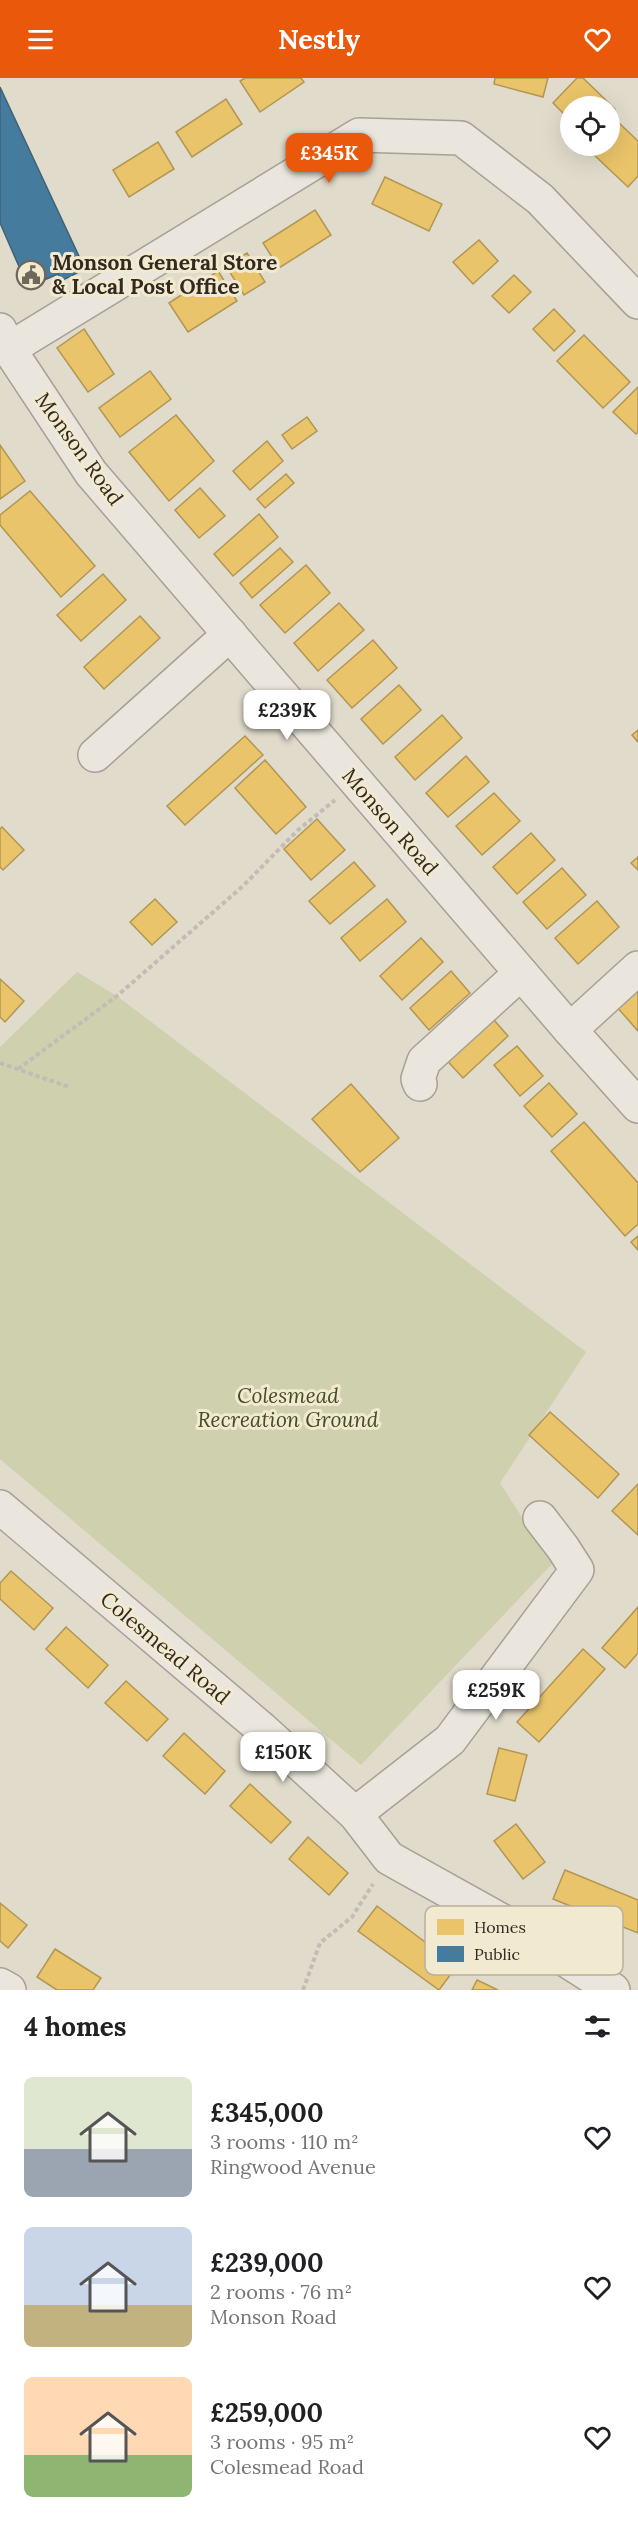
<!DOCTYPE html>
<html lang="en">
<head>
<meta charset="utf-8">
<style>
	body { margin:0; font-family:Lora,serif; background:#f6f6f6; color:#202124; height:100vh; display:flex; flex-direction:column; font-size:22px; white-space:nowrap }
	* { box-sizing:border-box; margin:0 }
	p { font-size:20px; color:#757577 }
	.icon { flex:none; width:33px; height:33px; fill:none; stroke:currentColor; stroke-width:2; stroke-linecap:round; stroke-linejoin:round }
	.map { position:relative; height:1912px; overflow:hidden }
	.details { display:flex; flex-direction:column; background:#fff; flex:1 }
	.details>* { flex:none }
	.buttons { position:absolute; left:560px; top:18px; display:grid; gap:12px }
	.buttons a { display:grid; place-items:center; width:60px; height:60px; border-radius:50%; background:#fff; box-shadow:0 6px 24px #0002; font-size:30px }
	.price { position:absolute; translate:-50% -51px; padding:0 14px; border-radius:12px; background:#fff; color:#222; font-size:20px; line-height:39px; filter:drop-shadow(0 2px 3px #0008) }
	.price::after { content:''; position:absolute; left:50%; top:36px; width:18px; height:14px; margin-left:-9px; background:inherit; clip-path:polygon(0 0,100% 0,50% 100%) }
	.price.on { background:#ea580c; color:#fff }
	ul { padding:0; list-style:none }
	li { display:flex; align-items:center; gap:18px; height:150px; padding:0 24px }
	li span { display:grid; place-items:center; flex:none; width:168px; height:120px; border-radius:9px; color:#555 }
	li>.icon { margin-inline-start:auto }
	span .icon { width:72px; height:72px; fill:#fffc; stroke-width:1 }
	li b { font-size:26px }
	h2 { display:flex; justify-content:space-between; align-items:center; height:72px; padding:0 24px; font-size:26px }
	header { display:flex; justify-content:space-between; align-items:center; height:78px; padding:0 24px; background:#ea580c; color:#fff; font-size:27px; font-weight:700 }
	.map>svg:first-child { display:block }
	.green { fill:#cfd0ae }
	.homes { fill:#e9c46a; stroke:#b29653; stroke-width:1.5 }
	.public { fill:#457b9d; stroke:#406277; stroke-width:1.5 }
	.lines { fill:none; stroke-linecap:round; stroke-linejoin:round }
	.minor-casing { stroke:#a6a095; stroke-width:36 }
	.path { stroke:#c2bcb4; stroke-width:4; stroke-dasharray:4.5 3; stroke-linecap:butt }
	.minor { stroke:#eae6dd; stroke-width:33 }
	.labels { text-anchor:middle; stroke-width:6; stroke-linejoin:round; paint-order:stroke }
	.poi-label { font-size:21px; font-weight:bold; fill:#33291e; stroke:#f2e9d1; text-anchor:start }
	.street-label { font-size:21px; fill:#33291e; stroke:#f2e9d1 }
	.park-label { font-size:21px; font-style:italic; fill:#444e26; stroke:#f2e9d1 }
	.key { fill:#f2e9d1; stroke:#b9af9b; stroke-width:1.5 }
	.key-label { font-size:16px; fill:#33291e }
</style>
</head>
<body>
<header><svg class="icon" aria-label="menu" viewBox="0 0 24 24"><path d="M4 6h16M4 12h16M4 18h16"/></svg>Nestly<svg class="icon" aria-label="heart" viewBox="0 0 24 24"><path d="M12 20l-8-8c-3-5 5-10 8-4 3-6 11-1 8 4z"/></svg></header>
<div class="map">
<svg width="638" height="1912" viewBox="0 0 638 1912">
	<rect width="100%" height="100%" fill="#e1dbcb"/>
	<path class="green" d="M77 894 117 918 586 1274 500 1405 552 1486 361 1687 0 1381V969Z"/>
	<g class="homes">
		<path d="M245 0H301L304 4 260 34 240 3Z"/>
		<path d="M495 0H548L543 19 494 6Z"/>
		<path d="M577 0H583L615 31 609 37V28H570V42L553 25Z"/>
		<path d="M226 21 242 46 192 79 176 54Z"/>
		<path d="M619 45 638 63V98L628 109 591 74 598 68H609V56Z"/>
		<path d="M158 64 174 91 129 119 113 92Z"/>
		<path d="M385 99 442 126 429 153 372 126Z"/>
		<path d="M315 132 331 157 279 190 263 165Z"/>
		<path d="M479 162 498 183 473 206 453 184Z"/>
		<path d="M247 175 265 204 244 217 226 188Z"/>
		<path d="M218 193 237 223 188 254 169 225Z"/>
		<path d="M514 197 531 214 509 235 492 218Z"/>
		<path d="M554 231 575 253 554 273 533 251Z"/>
		<path d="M84 251 114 296 88 314 57 270Z"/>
		<path d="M584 257 630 304 603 330 557 283Z"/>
		<path d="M150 293 171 321 120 359 99 330Z"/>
		<path d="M638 309V354L636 356 613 334Z"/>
		<path d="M176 337 214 383 169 423 129 374Z"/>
		<path d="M307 339 317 353 292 371 282 357Z"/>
		<path d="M267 363 283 383 250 412 233 393Z"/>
		<path d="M0 367 25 403 0 421Z"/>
		<path d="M286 396 294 405 265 430 257 421Z"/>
		<path d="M200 410 225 438 199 460 175 432Z"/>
		<path d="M30 413 95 488 61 519 0 447V437Z"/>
		<path d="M259 436 278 459 233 498 214 476Z"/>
		<path d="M280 470 293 484 252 520 240 505Z"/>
		<path d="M306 487 330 515 285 555 260 527Z"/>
		<path d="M103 496 126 522 81 563 57 537Z"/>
		<path d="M339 525 364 552 318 593 294 565Z"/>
		<path d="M140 538 160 560 104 611 84 589Z"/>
		<path d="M373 562 397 590 352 630 327 602Z"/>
		<path d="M399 607 421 632 383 666 361 641Z"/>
		<path d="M442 637 462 660 415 702 395 679Z"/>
		<path d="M638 652V664L632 657Z"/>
		<path d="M245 658 263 677 185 747 167 728Z"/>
		<path d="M466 678 489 704 448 739 426 715Z"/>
		<path d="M265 682 306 729 276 756 235 710Z"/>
		<path d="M494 715 520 743 482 777 456 748Z"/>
		<path d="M317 741 345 772 311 802 284 771Z"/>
		<path d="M2 749 24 772 3 792 0 789V751Z"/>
		<path d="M531 755 555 782 517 816 493 789Z"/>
		<path d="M638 779V792L631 785Z"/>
		<path d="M354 784 375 808 330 846 309 823Z"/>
		<path d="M562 790 586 817 547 851 523 824Z"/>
		<path d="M155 821 177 844 152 867 130 844Z"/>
		<path d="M387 821 406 844 360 883 341 860Z"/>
		<path d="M597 823 619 849 578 886 555 860Z"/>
		<path d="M421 860 443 884 402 922 380 898Z"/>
		<path d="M451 893 470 915 429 952 410 930Z"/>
		<path d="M0 901 24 923 5 944 0 939Z"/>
		<path d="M638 909V953L616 928Z"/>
		<path d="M487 934 508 958 463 1000 441 976Z"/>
		<path d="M517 968 543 998 520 1018 494 987Z"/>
		<path d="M549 1005 577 1036 552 1059 524 1028Z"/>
		<path d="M351 1006 399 1060 360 1094 312 1041Z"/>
		<path d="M584 1044 638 1105V1146L625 1158 551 1073Z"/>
		<path d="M638 1158V1172L631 1164Z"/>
		<path d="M550 1334 619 1396 598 1420 529 1357Z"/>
		<path d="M638 1406V1457L612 1433Z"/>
		<path d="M11 1493 53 1530 34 1552 0 1521V1505Z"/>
		<path d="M638 1529V1575L625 1590 602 1570Z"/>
		<path d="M66 1549 108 1587 88 1610 46 1571Z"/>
		<path d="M583 1571 605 1591 539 1664 517 1644Z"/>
		<path d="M126 1603 168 1641 147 1663 105 1625Z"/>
		<path d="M184 1655 225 1693 205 1716 163 1678Z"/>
		<path d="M499 1670 527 1677 515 1723 487 1716Z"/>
		<path d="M250 1706 291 1744 271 1765 230 1728Z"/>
		<path d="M516 1746 545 1784 523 1801 494 1763Z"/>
		<path d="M308 1759 348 1795 329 1817 289 1781Z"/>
		<path d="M565 1792 638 1822V1855L553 1821Z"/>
		<path d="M0 1825 27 1847 8 1870 0 1863Z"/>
		<path d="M377 1828 457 1888 439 1912 358 1853Z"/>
		<path d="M55 1871 101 1900 93 1912H57L37 1899Z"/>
		<path d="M477 1902 498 1912H472Z"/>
	</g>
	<path class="public" d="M0 9 85 191 61 203 58 196 28 209 0 145Z"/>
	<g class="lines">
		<g class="minor-casing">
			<g id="minor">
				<path d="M0 252 9 271 91 395 570 952 638 1028"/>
				<path d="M9 271 359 57 461 60 540 121 638 224"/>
				<path d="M95 677 230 556"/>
				<path d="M570 952 638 890"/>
				<path d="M420 1006 418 1001 424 983 521 895"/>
				<path d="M0 1429 262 1651 355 1736 389 1780 522 1854 613 1912"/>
				<path d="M355 1736 450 1662 577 1492 563 1470 540 1440"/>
				<path d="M0 1907 9 1912"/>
			</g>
		</g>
		<g class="path">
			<path d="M0 985 69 1009"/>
			<path d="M18 991 117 918 243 808 297 753 335 722"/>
			<path d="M303 1912 320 1865 352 1839 373 1806"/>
		</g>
		<use href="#minor" class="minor"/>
	</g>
	<defs>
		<g id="civic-ring" transform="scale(1.5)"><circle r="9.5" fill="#f2e9d1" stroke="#70675b" stroke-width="1.5"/><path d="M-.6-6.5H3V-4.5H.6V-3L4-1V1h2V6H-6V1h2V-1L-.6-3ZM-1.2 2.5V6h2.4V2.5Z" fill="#70675b"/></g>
	</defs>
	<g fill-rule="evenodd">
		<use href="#civic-ring" x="31" y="197"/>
	</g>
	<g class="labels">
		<g class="poi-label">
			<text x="52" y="192">Monson General Store<tspan x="52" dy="24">&amp; Local Post Office</tspan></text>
		</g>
		<g class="street-label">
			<text transform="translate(79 371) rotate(54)" y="7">Monson Road</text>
			<text transform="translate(390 744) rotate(49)" y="7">Monson Road</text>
			<text transform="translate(165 1570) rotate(40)" y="7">Colesmead Road</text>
		</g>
		<g class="park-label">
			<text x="288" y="1325">Colesmead<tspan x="288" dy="24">Recreation Ground</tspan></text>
		</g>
	</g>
	<rect x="425" y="1828" width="198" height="69" rx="9" class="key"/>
	<rect x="437" y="1841" width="27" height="16" fill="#e9c46a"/>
	<rect x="437" y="1868" width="27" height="16" fill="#457b9d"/>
	<g class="key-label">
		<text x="474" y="1855">Homes</text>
		<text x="474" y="1882">Public</text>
	</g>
</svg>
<div class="buttons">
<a><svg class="icon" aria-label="locate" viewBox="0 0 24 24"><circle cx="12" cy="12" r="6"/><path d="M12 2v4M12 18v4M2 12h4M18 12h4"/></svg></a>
</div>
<b class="price on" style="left:329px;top:106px">£345K</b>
<b class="price" style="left:287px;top:663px">£239K</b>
<b class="price" style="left:496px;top:1643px">£259K</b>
<b class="price" style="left:283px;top:1705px">£150K</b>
</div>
<section class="details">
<h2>4 homes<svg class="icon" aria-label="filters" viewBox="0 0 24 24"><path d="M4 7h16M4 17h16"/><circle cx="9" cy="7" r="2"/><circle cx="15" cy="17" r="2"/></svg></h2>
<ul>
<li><span style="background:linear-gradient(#dfe7d0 60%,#9aa5b1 0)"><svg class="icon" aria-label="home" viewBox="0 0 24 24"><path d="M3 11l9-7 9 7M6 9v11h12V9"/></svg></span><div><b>£345,000</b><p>3 rooms · 110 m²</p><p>Ringwood Avenue</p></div><svg class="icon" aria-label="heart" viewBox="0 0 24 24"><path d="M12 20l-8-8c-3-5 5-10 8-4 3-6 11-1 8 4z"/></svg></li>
<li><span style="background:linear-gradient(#c9d6e8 65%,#c2b280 0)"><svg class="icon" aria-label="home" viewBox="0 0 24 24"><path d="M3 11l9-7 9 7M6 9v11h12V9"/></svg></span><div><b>£239,000</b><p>2 rooms · 76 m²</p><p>Monson Road</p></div><svg class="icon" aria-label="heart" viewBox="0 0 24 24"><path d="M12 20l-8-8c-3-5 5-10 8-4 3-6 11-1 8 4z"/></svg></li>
<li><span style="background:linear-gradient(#ffd9b3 65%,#8fb573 0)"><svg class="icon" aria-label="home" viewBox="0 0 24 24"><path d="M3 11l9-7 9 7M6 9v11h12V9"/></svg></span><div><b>£259,000</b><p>3 rooms · 95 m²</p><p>Colesmead Road</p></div><svg class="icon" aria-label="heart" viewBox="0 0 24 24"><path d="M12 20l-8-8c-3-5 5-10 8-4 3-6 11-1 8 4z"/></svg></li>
</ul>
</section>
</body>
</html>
